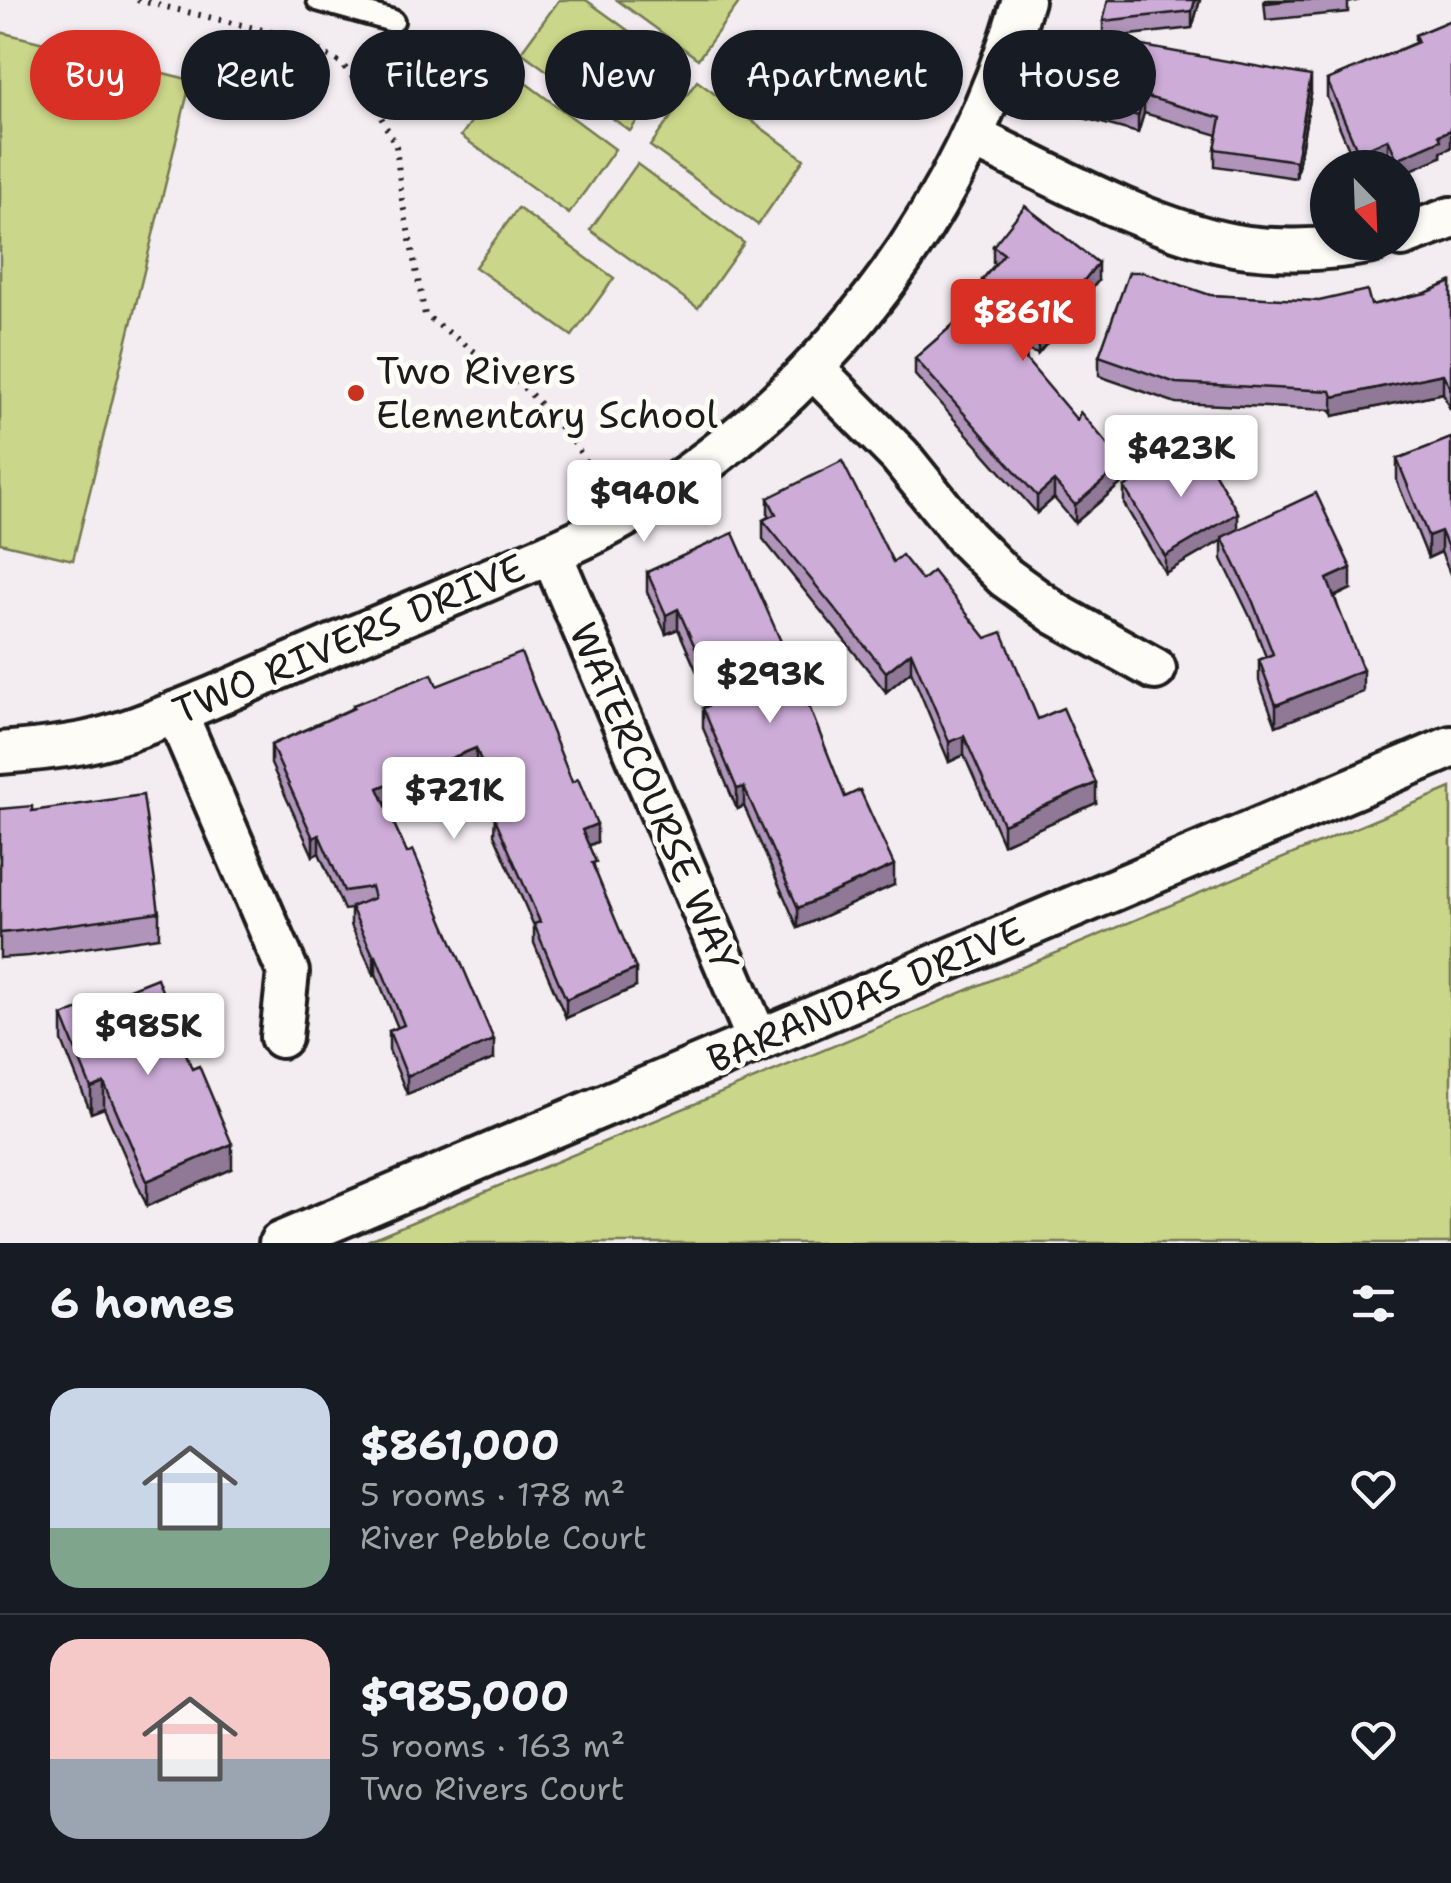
<!DOCTYPE html>
<html lang="en">
<head>
<meta charset="utf-8">
<style>
	body { margin:0; font-family:"Shantell Sans",sans-serif; background:#20242c; color:#f1f3f6; height:100vh; display:flex; flex-direction:column; font-size:38px; white-space:nowrap }
	* { box-sizing:border-box; margin:0 }
	p { font-size:32px; color:#9ea1a6 }
	.icon { flex:none; width:55px; height:55px; fill:none; stroke:currentColor; stroke-width:2; stroke-linecap:round; stroke-linejoin:round }
	.map { position:relative; height:1243px; overflow:hidden }
	.drawer { display:flex; flex-direction:column; background:#171b24; flex:1 }
	.drawer>* { flex:none }
	.banner { position:absolute; left:30px; top:30px; width:1392px; height:90px; display:flex; gap:20px }
	.needle { width:65px; rotate:157deg }
	.fabs { position:absolute; left:1310px; top:150px; display:grid; gap:20px }
	.fabs a { display:grid; place-items:center; width:110px; height:110px; border-radius:50%; background:#171b24; box-shadow:0 2px 8px #0004; font-size:50px }
	.price { position:absolute; translate:-50% -85px; padding:0 22px; border-radius:10px; background:#fff; color:#222; font-size:32px; line-height:65px; filter:drop-shadow(0 2px 5px #0008) }
	.price::after { content:''; position:absolute; left:50%; top:60px; width:30px; height:22px; margin-left:-15px; background:inherit; clip-path:polygon(0 0,100% 0,50% 100%) }
	.price.selected { background:#d93025; color:#fff }
	ul { padding:0; list-style:none }
	li { display:flex; align-items:center; gap:30px; height:250px; padding:0 50px }
	li+li { border-top:2px solid #363941 }
	li span { display:grid; place-items:center; flex:none; width:280px; height:200px; border-radius:30px; color:#555 }
	li>.icon { margin-inline-start:auto }
	span .icon { width:120px; height:120px; fill:#fffc; stroke-width:1 }
	li b { font-size:42px }
	h2 { display:flex; justify-content:space-between; align-items:center; height:120px; padding:0 50px; font-size:42px }
	.chip { padding:0 35px; border-radius:45px; background:#171b24; box-shadow:0 2px 8px #0004; font-size:35px; line-height:90px }
	.chip.selected { background:#d93025; color:#fff }
	.map>svg:first-child { display:block }
	.green { fill:#cad689; stroke:#737952; stroke-width:2.5 }
	.lines { fill:none; stroke-linecap:round; stroke-linejoin:round }
	.lane-casing { stroke:#1c1c1c; stroke-width:28 }
	.street-casing { stroke:#1c1c1c; stroke-width:48 }
	.path { stroke:#1c1c1c; stroke-width:6; stroke-dasharray:2.5 8; stroke-linecap:butt }
	.lane { stroke:#fdfcf7; stroke-width:20 }
	.street { stroke:#fdfcf7; stroke-width:40 }
	.wall { fill:#b094ba; stroke:#1c1c1c; stroke-width:2.5 }
	.shaded-wall { fill:#907897; stroke:#1c1c1c; stroke-width:2.5 }
	.building { fill:#cdacd8; stroke:#1c1c1c; stroke-width:2.5 }
	.poi-dot { fill:#c8321e; stroke:#fdfcf7; stroke-width:4 }
	.labels { text-anchor:middle; stroke-width:10; stroke-linejoin:round; paint-order:stroke }
	.poi-label { font-size:38px; fill:#1c1c1c; stroke:#fdfcf7; text-anchor:start }
	.street-label { font-size:38px; fill:#1c1c1c; stroke:#fdfcf7 }
</style>
</head>
<body>
<div class="map">
<svg width="1451" height="1243" viewBox="0 0 1451 1243">
	<rect width="100%" height="100%" fill="#f3ecf1"/>
	<filter id="ink" filterUnits="userSpaceOnUse"><feTurbulence type="fractalNoise" baseFrequency=".01" numOctaves="2"/><feDisplacementMap in="SourceGraphic" scale="20" xChannelSelector="R" yChannelSelector="G"/><feConvolveMatrix kernelMatrix="1 2 1 2 8 2 1 2 1" color-interpolation-filters="sRGB"/></filter>
	<g filter="url(#ink)">
		<g class="green">
			<path d="M559 0H586L676 65 630 131 521 52Z"/>
			<path d="M617 0H741L698 59Z"/>
			<path d="M0 32 191 80 73 560 0 543Z"/>
			<path d="M508 70 615 149 569 214 461 136Z"/>
			<path d="M697 81 804 159 758 225 650 146Z"/>
			<path d="M637 164 744 243 698 308 590 230Z"/>
			<path d="M518 208 614 278 572 336 475 267Z"/>
			<path d="M1451 788V1243H362Z"/>
		</g>
		<g class="lines">
			<g class="lane-casing">
				<path id="lane" d="M318 0 393 21"/>
			</g>
			<g class="street-casing">
				<g id="street">
					<path d="M973 137C1053 175 1133 221 1220 242 1265 253 1326 251 1372 242"/>
					<path d="M1402 236 1451 218"/>
					<path d="M813 368 900 456 966 538 1005 577 1056 614 1155 669"/>
					<path d="M551 553 758 1041"/>
					<path d="M176 712 288 972 281 1037"/>
					<path d="M0 753C27 751 56 748 83 743 127 734 169 715 211 698 255 679 299 660 343 641 394 620 446 598 497 576 540 558 586 539 627 515 826 394 957 223 1023 0"/>
					<path d="M280 1243 1451 747"/>
				</g>
			</g>
			<path class="path" d="M137 0 296 38 341 63 372 100 396 146 402 200 425 315 528 391 574 442 599 484"/>
			<use href="#lane" class="lane"/>
			<use href="#street" class="street"/>
		</g>
		<g class="wall">
			<path d="M1108 0H1200L1192 28 1103 38V21Z"/>
			<path d="M1264 0H1360L1348 3V12L1266 20Z"/>
			<path d="M1451 20 1441 157 1402 168H1393L1388 157 1363 168H1357L1327 97V80L1415 43V35Z"/>
			<path d="M1098 38 1311 94 1296 178 1215 166V149L1218 135 1144 113 1138 133 1080 117V99Z"/>
			<path d="M993 246 1098 281 1038 354 1026 350 1027 362 1124 481 1075 523 1054 498 1037 513 915 375V358L984 298 982 297V280L995 264 993 263Z"/>
			<path d="M1451 282 1450 410 1443 393 1333 416 1331 410 1176 403 1099 376V356L1210 295 1371 305 1426 293Z"/>
			<path d="M1451 438V576L1441 552 1428 558 1397 481V459Z"/>
			<path d="M1124 487 1238 530 1351 589 1335 597 1363 692 1276 726 1259 681V660L1266 657 1253 623 1222 559V540L1165 573 1124 504Z"/>
			<path d="M768 498 893 562 1038 719 1096 803 1003 844 964 755 949 762 911 671 886 692 763 539V520L768 517Z"/>
			<path d="M647 572 845 797 894 885 798 928 744 806 737 809 703 728V708L711 704 678 629 666 634 647 592Z"/>
			<path d="M437 686 597 842 589 846 596 873 636 987 566 1018 534 943V926L494 834 495 815 476 767 385 803 494 1059 407 1094 389 1050V1031L398 1028 376 974 374 975 351 925V909L344 910 319 853 313 856 271 764V745L353 708V705Z"/>
			<path d="M0 809 32 811 159 912V937L29 956 0 958Z"/>
			<path d="M62 1016 232 1169 147 1206 104 1108 91 1113 62 1041Z"/>
		</g>
		<g class="shaded-wall">
			<path d="M1195 0H1200L1192 28V11Z"/>
			<path d="M1311 76V94L1296 178V161Z"/>
			<path d="M1144 96V113L1138 133V116Z"/>
			<path d="M1451 130V148L1441 152V157L1402 174V168H1397V159L1439 135Z"/>
			<path d="M1388 139V157L1363 168H1358V152Z"/>
			<path d="M1098 263V281L1038 354V337Z"/>
			<path d="M1443 374V393L1333 416V397Z"/>
			<path d="M1124 463V481L1075 523V505Z"/>
			<path d="M1054 481V498L1037 513V496Z"/>
			<path d="M1238 513V531L1165 573V556Z"/>
			<path d="M1441 531V552L1428 558V536Z"/>
			<path d="M1351 568V589L1327 600V579Z"/>
			<path d="M678 609V629L666 634V615Z"/>
			<path d="M911 652V671L886 692V672Z"/>
			<path d="M1363 670V692L1276 726V705Z"/>
			<path d="M964 736V755L949 762V742Z"/>
			<path d="M476 748V767L378 806V788Z"/>
			<path d="M1096 783V803L1003 844V824Z"/>
			<path d="M744 787V806L737 809V789Z"/>
			<path d="M597 824V842L582 848V830Z"/>
			<path d="M319 835V853L313 856V838Z"/>
			<path d="M894 865V885L798 928V908Z"/>
			<path d="M376 956V974L374 975V957Z"/>
			<path d="M636 969V987L566 1018V999Z"/>
			<path d="M494 1040V1059L407 1094V1076Z"/>
			<path d="M104 1083V1108L91 1113V1088Z"/>
			<path d="M232 1144V1169L147 1206V1181Z"/>
		</g>
		<g class="building">
			<path d="M1108 0H1195L1192 11 1103 21Z"/>
			<path d="M1266 0H1294L1266 3Z"/>
			<path d="M1451 20V130L1439 135 1441 140 1397 159 1388 139 1358 152 1327 80 1418 42 1415 35Z"/>
			<path d="M1098 38 1311 76 1296 161 1215 149 1221 118 1144 96 1138 116 1080 99Z"/>
			<path d="M1025 206 1098 263 1038 337 1005 325 1027 351 1023 356 1077 420 1080 412 1124 463 1075 505 1054 481 1037 496 915 358 994 289 982 280 1004 254 993 246Z"/>
			<path d="M1129 272H1143L1210 295 1319 301 1367 290 1371 305 1426 293 1451 282V390L1443 374 1333 397 1331 391 1176 383 1099 356Z"/>
			<path d="M1451 438V555L1441 531 1428 536 1397 459Z"/>
			<path d="M1198 444 1238 513 1165 556 1124 487Z"/>
			<path d="M842 461 893 562 902 555 922 580 933 571 986 638 1002 632 1038 719 1063 708 1096 783 1003 824 964 736 949 742 911 652 886 672 763 520 776 514 768 498Z"/>
			<path d="M1316 493 1351 568 1327 579 1363 670 1276 705 1259 660 1273 654 1253 602 1222 537Z"/>
			<path d="M733 533 805 696 845 797 860 790 894 865 798 908 744 787 737 789 703 708 719 701 678 609 666 615 647 572Z"/>
			<path d="M521 653 572 782 578 779 597 824 582 830 596 862 592 863 636 969 566 999 534 924 540 922 494 816 501 813 476 748 378 788 407 853 413 850 494 1040 407 1076 389 1031 404 1025 376 956 374 957 351 907 374 898 371 887 344 891 319 835 313 838 271 745 354 708 353 705 432 674 437 686Z"/>
			<path d="M143 795 159 912 29 930 0 933V809L32 806V811Z"/>
			<path d="M157 978 192 1069 199 1066 232 1144 147 1181 104 1083 91 1088 62 1016Z"/>
		</g>
	</g>
	<circle class="poi-dot" cx="356" cy="393" r="10"/>
	<g class="labels">
		<g class="poi-label">
			<text x="376" y="384">Two Rivers<tspan x="376" dy="44">Elementary School</tspan></text>
		</g>
		<g class="street-label">
			<text transform="translate(349 639) rotate(-23)" y="13">TWO RIVERS DRIVE</text>
			<text transform="translate(654 797) rotate(67)" y="13">WATERCOURSE WAY</text>
			<text transform="translate(866 995) rotate(-23)" y="13">BARANDAS DRIVE</text>
		</g>
	</g>
</svg>
<div class="fabs">
<a><svg class="needle" viewBox="-14 -14 28 28"><path d="M0-13l5 13h-10z" fill="#e53935"/><path d="M0 13l5-13h-10z" fill="#9ea1a6"/></svg></a>
</div>
<b class="price selected" style="left:1023px;top:364px">$861K</b>
<b class="price" style="left:1181px;top:500px">$423K</b>
<b class="price" style="left:644px;top:545px">$940K</b>
<b class="price" style="left:770px;top:726px">$293K</b>
<b class="price" style="left:454px;top:842px">$721K</b>
<b class="price" style="left:148px;top:1078px">$985K</b>
<div class="banner">
<a class="chip selected">Buy</a>
<a class="chip">Rent</a>
<a class="chip">Filters</a>
<a class="chip">New</a>
<a class="chip">Apartment</a>
<a class="chip">House</a>
</div>
</div>
<section class="drawer">
<h2>6 homes<svg class="icon" aria-label="filters" viewBox="0 0 24 24"><path d="M4 7h16M4 17h16"/><circle cx="9" cy="7" r="2"/><circle cx="15" cy="17" r="2"/></svg></h2>
<ul>
<li><span style="background:linear-gradient(#c9d6e8 70%,#7fa58c 0)"><svg class="icon" aria-label="home" viewBox="0 0 24 24"><path d="M3 11l9-7 9 7M6 9v11h12V9"/></svg></span><div><b>$861,000</b><p>5 rooms · 178 m²</p><p>River Pebble Court</p></div><svg class="icon" aria-label="heart" viewBox="0 0 24 24"><path d="M12 20l-8-8c-3-5 5-10 8-4 3-6 11-1 8 4z"/></svg></li>
<li><span style="background:linear-gradient(#f6c9c9 60%,#9aa5b1 0)"><svg class="icon" aria-label="home" viewBox="0 0 24 24"><path d="M3 11l9-7 9 7M6 9v11h12V9"/></svg></span><div><b>$985,000</b><p>5 rooms · 163 m²</p><p>Two Rivers Court</p></div><svg class="icon" aria-label="heart" viewBox="0 0 24 24"><path d="M12 20l-8-8c-3-5 5-10 8-4 3-6 11-1 8 4z"/></svg></li>
</ul>
</section>
</body>
</html>
